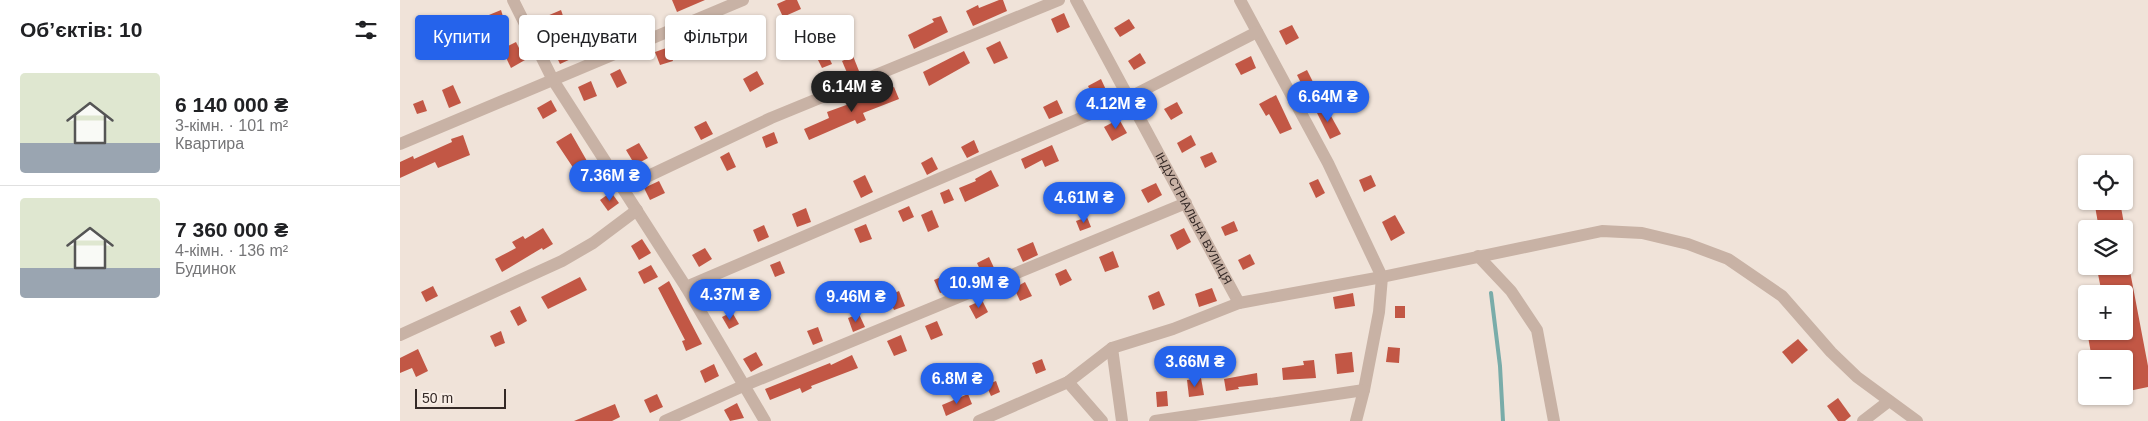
<!DOCTYPE html>
<html lang="uk">
<head>
<meta charset="utf-8">
<style>
	body { margin:0; font-family:Arial,sans-serif; background:#f2f2f2; color:#202124; height:100vh; display:flex; flex-direction:column; font-size:19px; white-space:nowrap }
	* { box-sizing:border-box; margin:0 }
	p { font-size:16px; color:#757577 }
	.icon { flex:none; width:28px; height:28px; fill:none; stroke:currentColor; stroke-width:2; stroke-linecap:round; stroke-linejoin:round }
	.map { position:relative; flex:1; overflow:hidden }
	.side { display:flex; flex-direction:column; background:#fff; width:400px }
	.side>* { flex:none }
	.guide { position:absolute; left:15px; top:15px; width:475px; height:45px; display:flex; gap:10px }
	.fabs { position:absolute; left:1678px; top:155px; display:grid; gap:10px }
	.fabs a { display:grid; place-items:center; width:55px; height:55px; border-radius:5px; background:#fff; box-shadow:0 1px 4px #0004; font-size:25px }
	.scale { position:absolute; left:15px; bottom:12px; width:91px; box-sizing:border-box; padding-left:5px; border:2px solid #342926; border-top:0; font-size:14px; line-height:18px; white-space:nowrap; color:#342926; -webkit-text-stroke:4px #f8ede5; paint-order:stroke }
	.price { position:absolute; translate:-50% -42px; padding:0 11px; border-radius:18px; background:#2563eb; color:#fff; font-size:16px; line-height:32px; filter:drop-shadow(0 1px 2px #0008) }
	.price::after { content:''; position:absolute; left:50%; top:30px; width:15px; height:11px; margin-left:-8px; background:inherit; clip-path:polygon(0 0,100% 0,50% 100%) }
	.price.on { background:#222; color:#fff }
	ul { padding:0; list-style:none }
	li { display:flex; align-items:center; gap:15px; height:125px; padding:0 20px }
	li+li { border-top:1px solid #e0e0e0 }
	li span { display:grid; place-items:center; flex:none; width:140px; height:100px; border-radius:5px; color:#555 }
	li>.icon { margin-inline-start:auto }
	span .icon { width:60px; height:60px; fill:#fffc; stroke-width:1 }
	li b { font-size:21px }
	h2 { display:flex; justify-content:space-between; align-items:center; height:60px; padding:0 20px; font-size:21px }
	.tag { padding:0 18px; border-radius:5px; background:#fff; box-shadow:0 1px 4px #0004; font-size:18px; line-height:45px }
	.tag.on { background:#2563eb; color:#fff }
	main { display:flex; flex:1; min-height:0 }
	.map>svg:first-child { display:block }
	.lines { fill:none; stroke-linecap:round; stroke-linejoin:round }
	.stream { stroke:#79aca9; stroke-width:4 }
	.building { fill:#c25745 }
	.minor { stroke:#c8b2a5; stroke-width:12 }
	.labels { text-anchor:middle; stroke-width:4.5; stroke-linejoin:round; paint-order:stroke }
	.street-label { font-size:12px; fill:#342926; stroke:#f8ede5 }
</style>
</head>
<body>
<main>
<section class="side">
<h2>Об’єктів: 10<svg class="icon" aria-label="filters" viewBox="0 0 24 24"><path d="M4 7h16M4 17h16"/><circle cx="9" cy="7" r="2"/><circle cx="15" cy="17" r="2"/></svg></h2>
<ul>
<li><span style="background:linear-gradient(#dfe7d0 70%,#9aa5b1 0)"><svg class="icon" aria-label="home" viewBox="0 0 24 24"><path d="M3 11l9-7 9 7M6 9v11h12V9"/></svg></span><div><b>6 140 000 ₴</b><p>3-кімн. · 101 m²</p><p>Квартира</p></div></li>
<li><span style="background:linear-gradient(#dfe7d0 70%,#9aa5b1 0)"><svg class="icon" aria-label="home" viewBox="0 0 24 24"><path d="M3 11l9-7 9 7M6 9v11h12V9"/></svg></span><div><b>7 360 000 ₴</b><p>4-кімн. · 136 m²</p><p>Будинок</p></div></li>
</ul>
</section>
<div class="map">
<svg width="1748" height="421" viewBox="0 0 1748 421">
	<rect width="100%" height="100%" fill="#f0e3d9"/>
	<g class="lines">
		<path class="stream" d="M1091 293 1100 366 1103 421"/>
	</g>
	<g class="building">
		<path d="M272 0H305L277 12Z"/>
		<path d="M386 0H397L401 9 383 17 377 4Z"/>
		<path d="M599 0H603L607 11 573 26 566 11 578 5 579 8Z"/>
		<path d="M101 10 105 23 89 29 84 17Z"/>
		<path d="M161 10 170 36 177 32 186 52 160 64 151 45 157 42 147 16Z"/>
		<path d="M664 13 670 27 657 33 651 19Z"/>
		<path d="M239 15 245 29 230 35 224 21Z"/>
		<path d="M351 16 357 28 345 33 339 21Z"/>
		<path d="M541 16 548 32 514 49 508 35 534 22 532 19Z"/>
		<path d="M729 19 735 28 720 37 714 28Z"/>
		<path d="M892 25 899 38 886 45 879 31Z"/>
		<path d="M313 33 319 45 309 50 303 38Z"/>
		<path d="M600 41 608 58 594 64 586 48Z"/>
		<path d="M116 42 125 60 111 68 102 49Z"/>
		<path d="M269 47 273 61 260 65 255 52Z"/>
		<path d="M425 49 432 64 422 68 415 54Z"/>
		<path d="M564 51 570 63 529 86 523 72Z"/>
		<path d="M740 53 746 63 734 70 728 61Z"/>
		<path d="M453 56 459 71 448 75 442 61Z"/>
		<path d="M851 56 856 68 841 75 835 64Z"/>
		<path d="M220 69 227 83 217 88 210 74Z"/>
		<path d="M907 70 913 82 903 87 897 75Z"/>
		<path d="M357 71 364 84 350 92 343 79Z"/>
		<path d="M701 79 707 92 694 98 688 86Z"/>
		<path d="M191 81 197 96 184 101 178 87Z"/>
		<path d="M53 85 61 103 49 108 42 90Z"/>
		<path d="M494 87 499 99 463 113 466 120 457 124 455 120 409 140 404 129 429 118 427 112 449 104 474 91 476 95Z"/>
		<path d="M876 95 892 129 880 134 869 114 866 116 859 104Z"/>
		<path d="M23 100 27 111 17 114 13 104Z"/>
		<path d="M151 100 157 111 143 119 137 108Z"/>
		<path d="M657 100 663 113 649 119 643 107Z"/>
		<path d="M777 102 783 113 771 120 764 109Z"/>
		<path d="M926 107 941 134 930 139 916 111Z"/>
		<path d="M719 119 727 133 712 141 704 127Z"/>
		<path d="M306 121 313 134 301 140 294 127Z"/>
		<path d="M374 132 378 143 366 148 362 137Z"/>
		<path d="M171 133 187 161 190 160 200 175 184 184 156 142Z"/>
		<path d="M63 135 70 155 38 168 35 162 0 178V162L13 156 14 159 52 142 51 139Z"/>
		<path d="M791 135 796 145 782 153 777 143Z"/>
		<path d="M574 140 579 152 567 158 561 147Z"/>
		<path d="M239 143 248 158 235 165 226 150Z"/>
		<path d="M652 145 659 161 645 167 642 160 625 169 621 159Z"/>
		<path d="M329 152 336 167 327 171 320 157Z"/>
		<path d="M812 152 817 162 805 168 800 157Z"/>
		<path d="M532 157 538 169 527 175 521 163Z"/>
		<path d="M591 170 599 186 565 202 559 188 576 181 575 179Z"/>
		<path d="M465 175 473 192 461 198 453 181Z"/>
		<path d="M971 175 976 186 964 192 959 180Z"/>
		<path d="M918 179 925 193 916 198 909 183Z"/>
		<path d="M259 181 265 193 250 200 244 188Z"/>
		<path d="M756 183 762 195 748 203 741 190Z"/>
		<path d="M549 189 554 200 544 204 540 193Z"/>
		<path d="M211 192 219 203 208 211 200 200Z"/>
		<path d="M1720 202 1725 229H1699L1695 206Z"/>
		<path d="M509 206 514 217 503 222 498 211Z"/>
		<path d="M406 208 411 222 397 227 392 214Z"/>
		<path d="M532 210 539 227 528 232 521 215Z"/>
		<path d="M995 215 1005 233 991 241 982 222Z"/>
		<path d="M687 217 691 227 680 231 676 221Z"/>
		<path d="M834 221 838 231 825 236 821 227Z"/>
		<path d="M466 224 472 239 460 243 454 229Z"/>
		<path d="M364 225 369 237 358 242 353 230Z"/>
		<path d="M143 228 153 244 143 250 142 248 102 272 95 259 116 248 112 242 123 236 125 239Z"/>
		<path d="M784 228 791 242 777 250 770 235Z"/>
		<path d="M242 239 251 253 239 260 231 246Z"/>
		<path d="M633 242 638 255 623 262 617 249Z"/>
		<path d="M305 248 312 259 299 267 292 255Z"/>
		<path d="M713 251 719 267 705 272 699 257Z"/>
		<path d="M850 254 855 264 843 270 838 260Z"/>
		<path d="M589 257 595 270 583 276 577 263Z"/>
		<path d="M380 261 385 273 375 277 370 265Z"/>
		<path d="M251 265 258 277 244 284 238 272Z"/>
		<path d="M1714 266H1729L1748 366V387L1724 392V359H1692L1687 331H1724V294H1702L1697 269Z"/>
		<path d="M666 269 672 280 660 286 655 274Z"/>
		<path d="M546 275 552 288 540 293 534 280Z"/>
		<path d="M180 277 187 290 148 309 141 297Z"/>
		<path d="M269 281 302 344 286 351 282 341 285 340 258 288Z"/>
		<path d="M625 282 632 296 620 301 614 288Z"/>
		<path d="M322 285 329 296 317 303 311 292Z"/>
		<path d="M33 286 38 296 26 302 21 292Z"/>
		<path d="M812 288 817 301 799 307 795 294Z"/>
		<path d="M499 291 505 306 494 310 488 296Z"/>
		<path d="M759 291 765 305 753 310 748 296Z"/>
		<path d="M953 293 955 306 935 309 933 297Z"/>
		<path d="M582 300 588 312 576 319 569 306Z"/>
		<path d="M120 306 127 321 118 326 110 311Z"/>
		<rect x="995" y="306" width="10" height="12"/>
		<path d="M332 312 339 324 329 329 322 317Z"/>
		<path d="M459 314 465 327 453 332 448 318Z"/>
		<path d="M537 321 543 335 531 340 525 326Z"/>
		<path d="M418 327 423 341 413 345 407 331Z"/>
		<path d="M101 331 105 343 95 347 90 336Z"/>
		<path d="M501 335 507 351 494 356 487 341Z"/>
		<path d="M1398 339 1408 350 1392 364 1382 352Z"/>
		<path d="M988 347 1000 348 999 363 986 362Z"/>
		<path d="M18 349 28 371 16 377 12 368 0 373V358Z"/>
		<path d="M356 352 363 365 351 372 343 359Z"/>
		<path d="M952 352 954 372 937 374 935 354Z"/>
		<path d="M452 355 458 368 411 386 412 388 402 393 400 388 370 400 365 389 430 363 431 365Z"/>
		<path d="M642 359 646 370 636 374 632 363Z"/>
		<path d="M914 360 916 378 883 380 882 368 904 365 903 361Z"/>
		<path d="M314 364 319 376 305 383 300 371Z"/>
		<path d="M857 373 858 385 838 387 839 389 826 391 824 379Z"/>
		<path d="M801 378 804 395 789 397 787 380Z"/>
		<path d="M596 381 600 392 591 396 586 385Z"/>
		<path d="M767 391 768 406 757 407 756 392Z"/>
		<path d="M257 394 263 407 250 413 244 400Z"/>
		<path d="M568 394 572 404 546 416 542 405Z"/>
		<path d="M1438 398 1451 416 1445 421H1438L1427 406Z"/>
		<path d="M337 403 344 418 330 421 324 410Z"/>
		<path d="M215 404 220 417 212 421H174Z"/>
	</g>
	<g class="lines">
		<g class="minor">
			<path d="M113 0 153 80 286 287 365 421"/>
			<path id="s1" d="M676 0 839 303"/>
			<path d="M840 0 928 163 982 277 979 312 964 390 956 421"/>
			<path d="M0 144 343 0"/>
			<path d="M223 188 371 118 659 0"/>
			<path d="M1078 256 1111 291 1137 330 1154 421"/>
			<path d="M286 287 728 98 857 32"/>
			<path d="M0 335 162 261 193 243 237 210"/>
			<path d="M712 348 722 421"/>
			<path d="M668 382 702 421"/>
			<path d="M265 421 343 386 786 203"/>
			<path d="M579 421 668 382 712 348 773 329 839 303 982 277 1202 231 1242 233 1288 244 1328 259 1382 296 1431 352 1457 377 1517 421"/>
			<path d="M755 421 964 390"/>
			<path d="M1463 421 1489 401"/>
		</g>
	</g>
	<g class="labels">
		<g class="street-label">
			<text dy="4" stroke="none"><textPath href="#s1" startOffset="248">ІНДУСТРІАЛЬНА ВУЛИЦЯ</textPath></text>
		</g>
	</g>
</svg>
<div class="fabs">
<a><svg class="icon" aria-label="locate" viewBox="0 0 24 24"><circle cx="12" cy="12" r="6"/><path d="M12 2v4M12 18v4M2 12h4M18 12h4"/></svg></a>
<a><svg class="icon" aria-label="layers" viewBox="0 0 24 24"><path d="M12 4l9 5-9 5-9-5zM3 14l9 5 9-5"/></svg></a>
<a>+</a>
<a>−</a>
</div>
<div class="scale">50 m</div>
<b class="price on" style="left:452px;top:113px">6.14M ₴</b>
<b class="price" style="left:928px;top:123px">6.64M ₴</b>
<b class="price" style="left:716px;top:130px">4.12M ₴</b>
<b class="price" style="left:210px;top:202px">7.36M ₴</b>
<b class="price" style="left:684px;top:224px">4.61M ₴</b>
<b class="price" style="left:579px;top:309px">10.9M ₴</b>
<b class="price" style="left:330px;top:321px">4.37M ₴</b>
<b class="price" style="left:456px;top:323px">9.46M ₴</b>
<b class="price" style="left:795px;top:388px">3.66M ₴</b>
<b class="price" style="left:557px;top:405px">6.8M ₴</b>
<div class="guide">
<a class="tag on">Купити</a>
<a class="tag">Орендувати</a>
<a class="tag">Фільтри</a>
<a class="tag">Нове</a>
</div>
</div>
</main>
</body>
</html>
